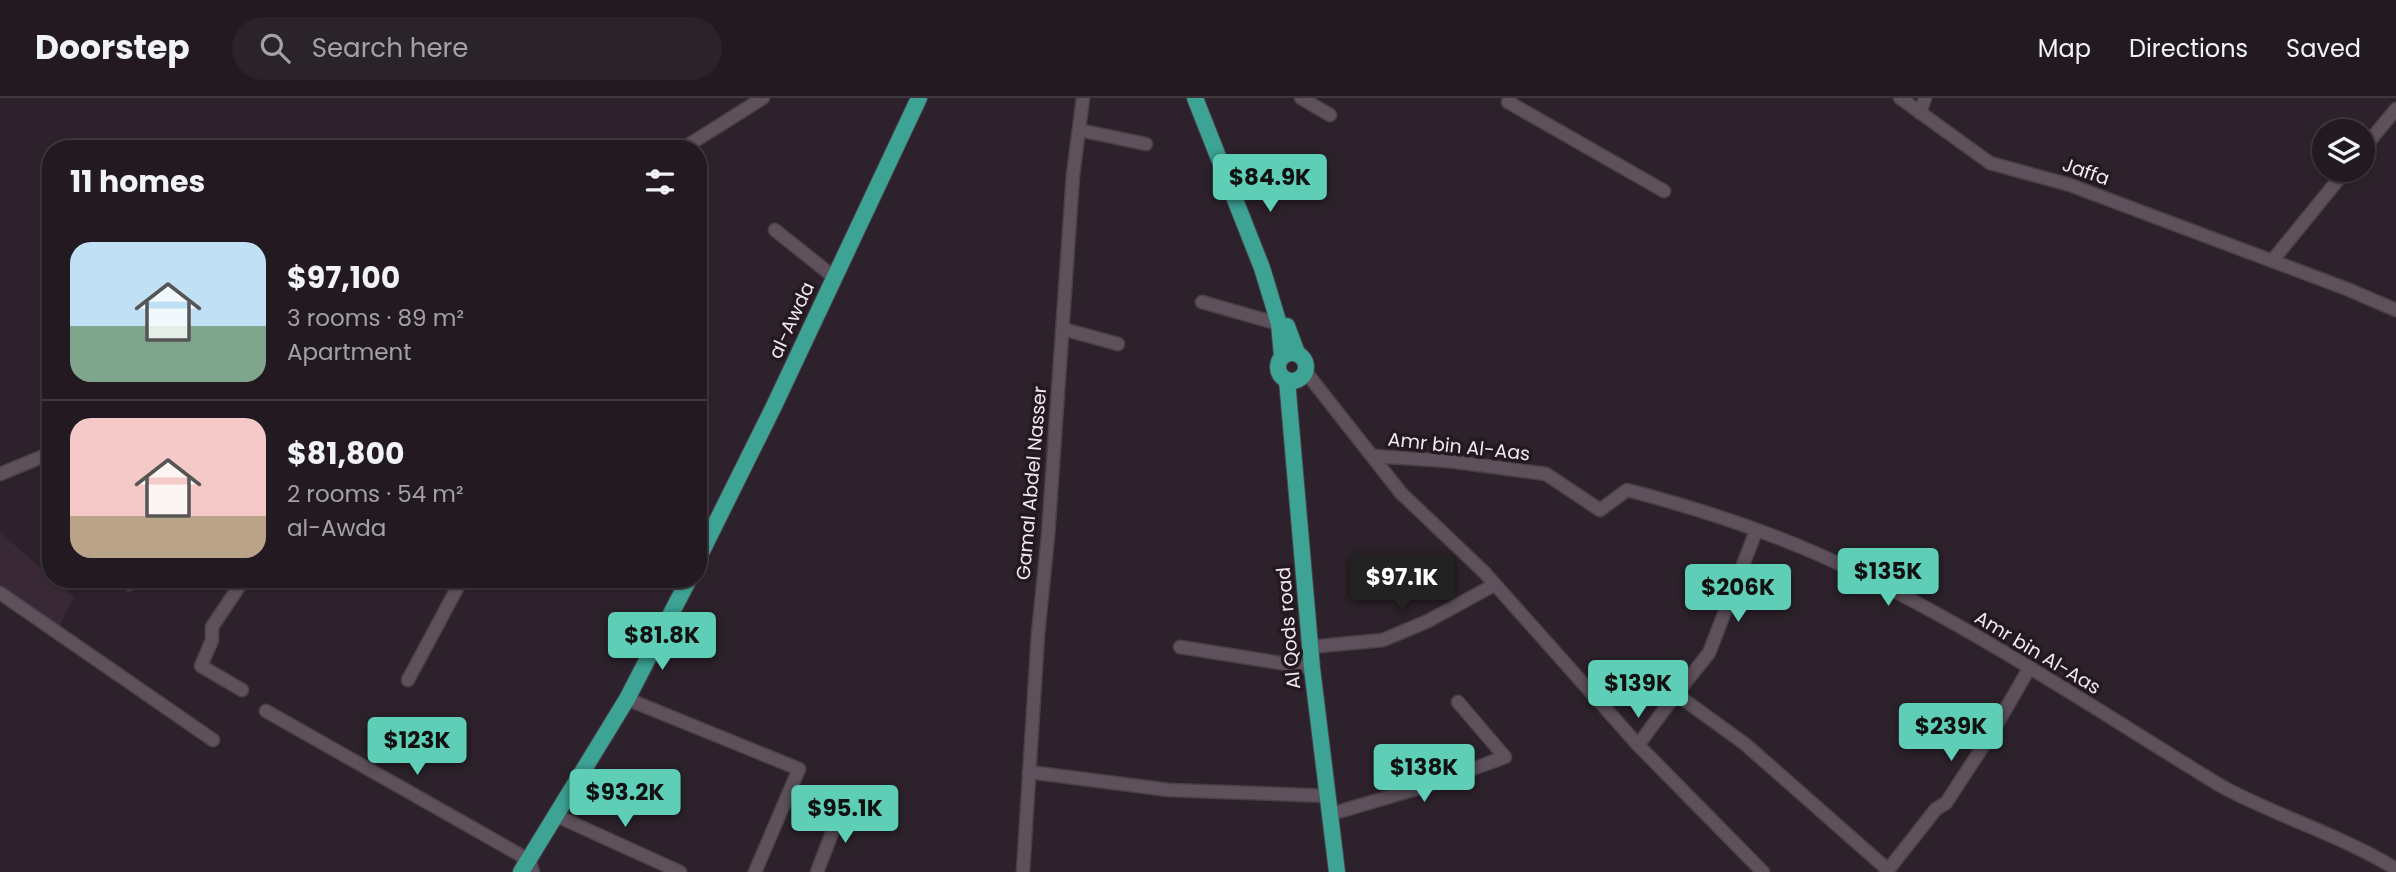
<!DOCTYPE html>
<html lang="en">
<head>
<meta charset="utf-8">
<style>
	body { margin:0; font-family:Poppins,sans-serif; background:#2a2329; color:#f1f3f6; height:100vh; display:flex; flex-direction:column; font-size:26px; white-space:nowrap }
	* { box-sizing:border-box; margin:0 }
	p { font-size:23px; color:#a2a1a5 }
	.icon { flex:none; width:38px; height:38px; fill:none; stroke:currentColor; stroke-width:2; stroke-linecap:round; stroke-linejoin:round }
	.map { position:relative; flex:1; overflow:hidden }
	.panel { position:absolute; left:42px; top:42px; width:665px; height:448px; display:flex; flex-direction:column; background:#221a20; border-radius:28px; box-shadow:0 2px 5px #0004,0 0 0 2px #3f383e }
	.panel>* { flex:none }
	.tools { position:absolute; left:2312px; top:21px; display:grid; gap:14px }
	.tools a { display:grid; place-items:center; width:63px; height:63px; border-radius:50%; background:#221a20; box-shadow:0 2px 5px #0004,0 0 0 2px #3f383e; font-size:35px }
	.price { position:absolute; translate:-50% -60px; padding:0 16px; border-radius:7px; background:#5eceb7; color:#111; font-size:23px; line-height:46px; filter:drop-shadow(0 2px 4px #0008) }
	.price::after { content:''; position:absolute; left:50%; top:42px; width:21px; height:16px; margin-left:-10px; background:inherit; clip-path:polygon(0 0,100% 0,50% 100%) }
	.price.active { background:#222; color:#fff }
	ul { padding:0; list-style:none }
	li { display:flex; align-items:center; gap:21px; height:175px; padding:0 28px }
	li+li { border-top:2px solid #3f383e }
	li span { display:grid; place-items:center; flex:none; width:196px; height:140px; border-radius:21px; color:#555 }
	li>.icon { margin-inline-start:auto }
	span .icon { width:84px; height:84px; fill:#fffc; stroke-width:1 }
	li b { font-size:30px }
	h2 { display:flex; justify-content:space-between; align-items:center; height:84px; padding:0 28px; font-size:30px }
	header { display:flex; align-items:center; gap:42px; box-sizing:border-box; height:98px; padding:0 35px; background:#221a20; border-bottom:2px solid #3f383e }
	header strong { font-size:33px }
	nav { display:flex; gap:38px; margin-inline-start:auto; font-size:24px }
	.search { width:490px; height:63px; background:#2a2329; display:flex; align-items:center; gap:18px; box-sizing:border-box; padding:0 24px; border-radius:38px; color:#a2a1a5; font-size:26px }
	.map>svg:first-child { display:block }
	.built { fill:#392835 }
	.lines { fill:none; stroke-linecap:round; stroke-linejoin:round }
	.minor-casing { stroke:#4a4048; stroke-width:15 }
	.major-casing { stroke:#4a4048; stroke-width:18 }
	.minor { stroke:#5e515b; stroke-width:12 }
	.major { stroke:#3ca395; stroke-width:16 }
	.labels { text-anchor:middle; stroke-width:7; stroke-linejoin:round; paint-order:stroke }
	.street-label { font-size:19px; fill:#f1e9ef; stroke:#241821 }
</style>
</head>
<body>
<header>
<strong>Doorstep</strong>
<div class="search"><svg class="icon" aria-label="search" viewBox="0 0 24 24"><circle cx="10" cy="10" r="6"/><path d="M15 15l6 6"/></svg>Search here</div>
<nav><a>Map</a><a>Directions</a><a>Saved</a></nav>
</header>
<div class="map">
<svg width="2396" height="774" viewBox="0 0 2396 774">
	<rect width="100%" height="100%" fill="#2d222b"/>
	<path class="built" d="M0 434 51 479V481H54L74 499 58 531 0 490Z"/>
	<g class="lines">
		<g class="minor-casing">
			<g id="minor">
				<path d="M1301 0 1330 17"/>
				<path d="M1510 0 1508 4 1664 93"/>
				<path d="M1900 0 1990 65 2070 87 2347 191 2396 212"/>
				<path d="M1920 15 1925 0"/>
				<path d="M1079 32 1146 46"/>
				<path d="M682 51 763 0"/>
				<path d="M2362 52 2396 11"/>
				<path d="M775 132 835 180"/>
				<path d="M2272 163 2346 72"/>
				<path d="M1202 204 1279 226"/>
				<path d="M1063 231 1118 246"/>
				<path d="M1305 273 1401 395 1484 474 1638 647 1763 774"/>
				<path d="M1373 358 1449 363 1546 376 1600 412 1627 392C1693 409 1759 430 1822 458 1962 521 2090 608 2221 688 2278 719 2341 737 2396 771"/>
				<path d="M0 376 51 355"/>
				<path d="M124 481 129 486 134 481"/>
				<path d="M0 495 213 642"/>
				<path d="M1180 549 1312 570"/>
				<path d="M1310 549 1383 542 1428 523 1494 487"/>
				<path d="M408 582 462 481"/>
				<path d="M242 592 201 568 212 542V529L244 481"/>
				<path d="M1676 596 1709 555 1756 433"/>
				<path d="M627 601 799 671 755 774"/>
				<path d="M266 613 529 762 533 774"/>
				<path d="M1638 647 1676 596 1745 646 1888 772 1936 711 1946 705 1993 633 2030 569"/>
				<path d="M1029 674 1169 692 1329 698"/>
				<path d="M1331 716 1426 688 1505 659 1458 604"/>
				<path d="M557 718 680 774"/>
				<path d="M817 774 842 709"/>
				<path d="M1023 774 1038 536 1048 438 1073 77 1083 0"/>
			</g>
		</g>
		<g class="major-casing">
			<g id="major">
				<path d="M1195 0 1262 170 1279 226 1282 258"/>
				<path d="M1287 228 1297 255"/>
				<circle cx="1292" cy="269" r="14"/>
				<path d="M1287 282 1312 570 1337 774"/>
				<path d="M698 461 774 308 919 0"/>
				<path d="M521 774 627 601 689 481"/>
			</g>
		</g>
		<use href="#minor" class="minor"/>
		<use href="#major" class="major"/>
	</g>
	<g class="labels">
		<g class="street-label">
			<text transform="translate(2086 73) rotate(19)" y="7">Jaffa</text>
			<text transform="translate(791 222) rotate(-65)" y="7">al-Awda</text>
			<text transform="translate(1459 348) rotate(6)" y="7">Amr bin Al-Aas</text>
			<text transform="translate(1031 385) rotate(-85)" y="7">Gamal Abdel Nasser</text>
			<text transform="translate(1288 530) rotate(-95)" y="7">Al Qods road</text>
			<text transform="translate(2038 554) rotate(31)" y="7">Amr bin Al-Aas</text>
		</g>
	</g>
</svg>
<div class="tools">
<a><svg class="icon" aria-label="layers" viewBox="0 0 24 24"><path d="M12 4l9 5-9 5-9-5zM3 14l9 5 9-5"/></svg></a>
</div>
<b class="price" style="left:1270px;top:116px">$84.9K</b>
<b class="price" style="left:1888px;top:510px">$135K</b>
<b class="price active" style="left:1402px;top:516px">$97.1K</b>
<b class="price" style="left:1738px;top:526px">$206K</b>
<b class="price" style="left:662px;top:574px">$81.8K</b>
<b class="price" style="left:1638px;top:622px">$139K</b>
<b class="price" style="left:1951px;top:665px">$239K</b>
<b class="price" style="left:417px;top:679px">$123K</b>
<b class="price" style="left:1424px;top:706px">$138K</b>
<b class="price" style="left:625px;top:731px">$93.2K</b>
<b class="price" style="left:845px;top:747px">$95.1K</b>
<section class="panel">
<h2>11 homes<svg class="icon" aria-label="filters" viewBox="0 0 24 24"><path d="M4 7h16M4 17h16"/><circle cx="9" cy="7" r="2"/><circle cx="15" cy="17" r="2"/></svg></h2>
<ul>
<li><span style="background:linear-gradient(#bfe0f5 60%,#7fa58c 0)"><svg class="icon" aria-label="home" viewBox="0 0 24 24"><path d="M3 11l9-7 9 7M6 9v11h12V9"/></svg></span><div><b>$97,100</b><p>3 rooms · 89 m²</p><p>Apartment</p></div></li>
<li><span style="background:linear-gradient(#f6c9c9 70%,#b9a48a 0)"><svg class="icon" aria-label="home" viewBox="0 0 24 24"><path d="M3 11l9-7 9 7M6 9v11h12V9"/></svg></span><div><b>$81,800</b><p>2 rooms · 54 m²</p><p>al-Awda</p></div></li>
</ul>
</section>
</div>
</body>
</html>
